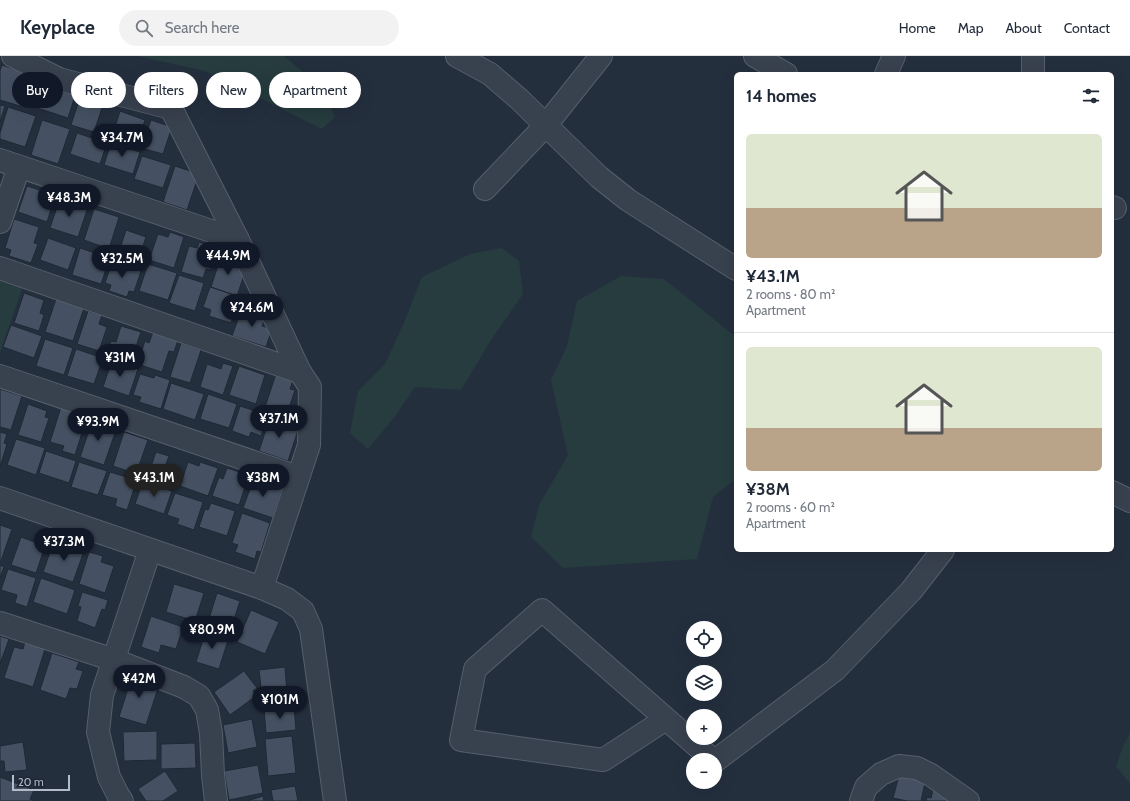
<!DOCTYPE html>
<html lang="en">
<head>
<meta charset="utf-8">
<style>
	body { margin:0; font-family:Cabin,sans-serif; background:#f2f2f3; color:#1f2937; height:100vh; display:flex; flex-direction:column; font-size:15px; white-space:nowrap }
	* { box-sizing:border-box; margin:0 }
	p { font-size:13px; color:#747a83 }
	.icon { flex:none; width:22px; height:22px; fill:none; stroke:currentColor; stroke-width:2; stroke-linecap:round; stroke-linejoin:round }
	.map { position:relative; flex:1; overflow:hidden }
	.sheet { position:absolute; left:734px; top:16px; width:380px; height:480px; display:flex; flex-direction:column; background:#fff; border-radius:6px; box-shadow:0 4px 16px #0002 }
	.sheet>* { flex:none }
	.guide { position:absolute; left:12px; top:16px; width:380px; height:36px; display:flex; gap:8px }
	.fabs { position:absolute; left:686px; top:565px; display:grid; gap:8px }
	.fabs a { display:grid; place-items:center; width:36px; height:36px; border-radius:50%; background:#fff; box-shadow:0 4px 16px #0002; font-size:20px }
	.scale { position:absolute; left:12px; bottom:10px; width:58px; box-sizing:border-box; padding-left:4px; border:2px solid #b4bcc9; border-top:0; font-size:11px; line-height:14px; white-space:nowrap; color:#b4bcc9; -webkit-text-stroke:3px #1d2633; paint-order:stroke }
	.price { position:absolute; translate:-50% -34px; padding:0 9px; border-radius:14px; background:#111827; color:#fff; font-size:13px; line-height:26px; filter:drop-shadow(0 1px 2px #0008) }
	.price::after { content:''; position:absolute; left:50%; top:24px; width:12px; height:9px; margin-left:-6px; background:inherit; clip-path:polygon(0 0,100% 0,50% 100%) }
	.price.on { background:#222; color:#fff }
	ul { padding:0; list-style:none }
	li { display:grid; align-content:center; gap:8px; height:212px; padding:0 12px }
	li+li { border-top:1px solid #e0e1e3 }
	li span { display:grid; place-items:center; height:124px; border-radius:6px; color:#555 }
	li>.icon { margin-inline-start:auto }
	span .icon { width:72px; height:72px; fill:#fffc; stroke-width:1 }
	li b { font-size:17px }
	h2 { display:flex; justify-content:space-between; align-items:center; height:48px; padding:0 12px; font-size:17px }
	.tag { padding:0 14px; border-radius:18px; background:#fff; box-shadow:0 4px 16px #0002; font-size:14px; line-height:36px }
	.tag.on { background:#111827; color:#fff }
	header { display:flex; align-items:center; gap:24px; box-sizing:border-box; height:56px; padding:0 20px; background:#fff; border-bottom:1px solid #e0e1e3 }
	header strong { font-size:19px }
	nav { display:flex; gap:22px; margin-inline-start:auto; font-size:14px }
	.search { width:280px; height:36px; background:#f2f2f3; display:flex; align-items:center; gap:10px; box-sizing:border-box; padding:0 14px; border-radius:22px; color:#747a83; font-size:15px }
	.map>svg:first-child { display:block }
	.green { fill:#263c3f }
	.building { fill:#455162; stroke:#1f2835 }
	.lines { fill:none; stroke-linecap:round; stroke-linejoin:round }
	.minor-casing { stroke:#565f6c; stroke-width:24 }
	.tertiary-casing { stroke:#565f6c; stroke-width:24 }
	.minor { stroke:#38414e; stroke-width:22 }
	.tertiary { stroke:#38414e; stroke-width:22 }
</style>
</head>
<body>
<header>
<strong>Keyplace</strong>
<div class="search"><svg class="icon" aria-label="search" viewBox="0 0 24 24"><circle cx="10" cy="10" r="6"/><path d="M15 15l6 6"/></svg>Search here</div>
<nav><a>Home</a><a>Map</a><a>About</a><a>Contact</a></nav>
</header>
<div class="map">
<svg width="1130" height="745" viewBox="0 0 1130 745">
	<rect width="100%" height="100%" fill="#242f3e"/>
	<g class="green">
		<path d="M137 0H284L325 35 335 61 322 73 205 15Z"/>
		<path d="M502 192 519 205 523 238 493 281 461 334 415 331 396 359 368 393 350 377 358 335 385 308 403 269 422 221 470 198Z"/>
		<path d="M621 220 664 223 736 281V423L713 441 697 503 563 512 531 481 539 449 568 399 551 324 567 290 577 245Z"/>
		<path d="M2 223 23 230 0 297V224Z"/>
		<path d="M1130 677V728L1116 710 1123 690Z"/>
	</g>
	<g class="building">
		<path d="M2 9 31 19 20 50 0 44V15Z"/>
		<path d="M48 28 76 37 68 62 34 51 40 33 46 35Z"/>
		<path d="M81 38 104 46 94 76 71 69Z"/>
		<path d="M0 49 5 50 0 66Z"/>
		<path d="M8 51 36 60 25 91 0 83V77Z"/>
		<path d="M120 55 145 64 137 89 112 81Z"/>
		<path d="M42 64 70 73 58 108 31 99Z"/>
		<path d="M151 64 172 71 163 98 141 92Z"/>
		<path d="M77 77 107 87 100 108 70 98Z"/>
		<path d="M111 87 140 96 133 118 104 109Z"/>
		<path d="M142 100 171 109 163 132 134 123Z"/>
		<path d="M175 110 199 118 187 154 163 146Z"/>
		<path d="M27 130 52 138 50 142 54 144 47 166 18 156Z"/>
		<path d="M60 142 88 151 78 181 50 172Z"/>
		<path d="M94 153 119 161 109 193 84 184Z"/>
		<path d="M14 163 39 171 34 187 38 188 31 207 9 200 11 194 5 192Z"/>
		<path d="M126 174 146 181 137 208 117 202Z"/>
		<path d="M170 176 184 181 174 212 149 204 158 178 168 181Z"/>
		<path d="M48 182 76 192 68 214 40 204Z"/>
		<path d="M199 186 217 192 210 214 206 213 203 222 181 216 189 190 197 192Z"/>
		<path d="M80 192 110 202 101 228 72 219Z"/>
		<path d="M221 200 240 206 238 213 245 216 237 240 211 231Z"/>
		<path d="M112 206 141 215 134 236 129 235 127 241 109 235 111 229 105 227Z"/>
		<path d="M148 208 177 217 168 244 139 235Z"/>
		<path d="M179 219 204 227 195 255 169 247Z"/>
		<path d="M210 231 240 241 231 267 209 260 211 254 203 251Z"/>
		<path d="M24 237 44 244 40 257 44 259 39 275 14 267Z"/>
		<path d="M57 240 85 249 73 285 45 276Z"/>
		<path d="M242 252 261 258 260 261 265 263 262 270 272 273 266 291 232 280Z"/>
		<path d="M88 255 102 259 99 268 107 271 99 295 77 288Z"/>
		<path d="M11 269 42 280 34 302 3 291Z"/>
		<path d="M121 270 141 276 130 308 106 300 111 285 116 286Z"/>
		<path d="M153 276 178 284 174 296 169 295 162 316 137 308 145 285 149 287Z"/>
		<path d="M45 283 73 292 64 319 36 310Z"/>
		<path d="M181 287 201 294 190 327 170 321Z"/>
		<path d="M76 293 103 302 94 328 67 320Z"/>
		<path d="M112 304 138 313 129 340 103 331Z"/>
		<path d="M223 307 233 310 223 339 200 331 207 308 221 313Z"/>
		<path d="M239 310 265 319 256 348 229 339Z"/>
		<path d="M140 318 154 322 155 319 170 324 161 353 139 346 141 341 133 339Z"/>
		<path d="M276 318 293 324 290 333 295 334 287 358 265 351Z"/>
		<path d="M171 327 204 338 195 364 163 353Z"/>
		<path d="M0 333 22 340 11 374 0 371Z"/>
		<path d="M208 338 237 348 229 372 200 363Z"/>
		<path d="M28 348 47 355 45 361 49 362 41 386 18 379Z"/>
		<path d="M240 350 268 359 261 380 251 376 249 381 232 375Z"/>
		<path d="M61 351 80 357 79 361 86 364 75 399 62 395 64 390 50 386Z"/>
		<path d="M270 361 299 371 288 405 259 395Z"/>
		<path d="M93 363 117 371 104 409 80 401Z"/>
		<path d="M0 376 7 378 4 387 7 388 0 411Z"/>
		<path d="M124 376 148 384 136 418 113 410Z"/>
		<path d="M16 383 45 392 36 419 7 409Z"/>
		<path d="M46 395 76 405 69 427 39 417Z"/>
		<path d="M156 396 169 400 166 408 181 413 175 431 147 422Z"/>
		<path d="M79 406 107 415 98 439 71 431Z"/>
		<path d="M188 406 199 410 200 406 218 412 208 440 180 430Z"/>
		<path d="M227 412 249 419 239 449 212 440 219 421 223 423Z"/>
		<path d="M110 416 137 424 127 454 115 450 117 443 102 439Z"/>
		<path d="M254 422 283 431 273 462 243 452Z"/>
		<path d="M143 425 172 435 164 458 135 448Z"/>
		<path d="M175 437 203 446 194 474 177 468 179 463 167 459Z"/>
		<path d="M211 447 235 455 227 480 199 471 205 453 208 454Z"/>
		<path d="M242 457 270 467 261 496 257 495 255 503 235 496 238 489 232 487Z"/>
		<path d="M0 469 12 473 1 505H0Z"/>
		<path d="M21 481 45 490 36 517 11 509Z"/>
		<path d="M54 485 84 495 73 526 43 516Z"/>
		<path d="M89 496 103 500 101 506 114 510 105 537 79 528Z"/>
		<path d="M0 509 4 511 0 522Z"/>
		<path d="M8 513 36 522 27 551 15 547 17 539 1 534Z"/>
		<path d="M41 522 75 534 67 558 33 546Z"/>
		<path d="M174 528 204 537 195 565 166 556Z"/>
		<path d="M82 536 108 544 105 554 102 553 95 572 77 565 81 551 78 550Z"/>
		<path d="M217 537 240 545 230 576 207 569Z"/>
		<path d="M251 554 279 566 265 598 237 586Z"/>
		<path d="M151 560 183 571 176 593 161 589 159 597 141 591Z"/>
		<path d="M206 574 229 581 219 613 196 606Z"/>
		<path d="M0 580 9 583 0 608Z"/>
		<path d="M25 586 45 593 33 631 4 622 14 591 23 593Z"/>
		<path d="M52 597 79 606 76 613 83 615 77 633 70 632 66 643 40 634Z"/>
		<path d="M285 611 287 637 262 639 259 614Z"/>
		<path d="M244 615 257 632 253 635 256 640 230 659 214 636Z"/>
		<path d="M133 617 160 626 146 669 119 661Z"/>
		<path d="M294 650 296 674 266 677 264 653Z"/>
		<path d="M252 663 257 691 228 697 223 669Z"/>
		<path d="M157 675V704L124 705 123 676Z"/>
		<path d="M292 680 296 717 268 720 265 683Z"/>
		<path d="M23 686 27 714 5 716 4 705H0V690Z"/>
		<path d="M195 687 196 712 161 713V688Z"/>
		<path d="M258 709 263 737 229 744 224 715Z"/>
		<path d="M165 715 178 735 163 745H146L138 733Z"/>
		<path d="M900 716 926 722 921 745H907L893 742Z"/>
		<path d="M0 721 34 734 30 743 34 745H0Z"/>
		<path d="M295 730 298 745H273L271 734Z"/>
		<path d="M933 734 944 737 943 741 952 744V745H926L927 741 931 742Z"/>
		<path d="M263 740 264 745H247Z"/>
	</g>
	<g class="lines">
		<g class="minor-casing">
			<g id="minor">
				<path d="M13 0 59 23 171 52 238 184 300 316 310 331 309 389 262 532"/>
				<path d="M457 0 490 18 519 43 599 121 628 144 736 213"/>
				<path d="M755 0 786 18"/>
				<path d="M1033 0V18"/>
				<path d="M886 18 894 0"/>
				<path d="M0 104 238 184"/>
				<path d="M485 133 546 69 601 0"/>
				<path d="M1112 151 1115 152"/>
				<path d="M0 166 19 111"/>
				<path d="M0 212 300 316"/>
				<path d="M0 320 298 421"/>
				<path d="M1112 436 1130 445"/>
				<path d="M0 567 114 604 184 631 199 640 207 654 211 677 213 719 216 745"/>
				<path d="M666 663 603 704 461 684 475 613 542 554 713 704"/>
				<path d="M715 705 835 614 911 535 943 494"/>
				<path d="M861 745 866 731 881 718 899 710 917 712 931 719 968 745"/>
			</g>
		</g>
		<g class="tertiary-casing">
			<g id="tertiary">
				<path d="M0 442 262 532 287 543 303 555 311 573 335 745"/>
				<path d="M122 745 118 739 109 721 98 676 102 639 150 494"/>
			</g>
		</g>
		<use href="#minor" class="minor"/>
		<use href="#tertiary" class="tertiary"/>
	</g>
</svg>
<div class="fabs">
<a><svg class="icon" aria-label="locate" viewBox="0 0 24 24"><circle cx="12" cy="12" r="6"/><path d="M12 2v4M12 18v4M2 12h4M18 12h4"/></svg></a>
<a><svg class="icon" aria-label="layers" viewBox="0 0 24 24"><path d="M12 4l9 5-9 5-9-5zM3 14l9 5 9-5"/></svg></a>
<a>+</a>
<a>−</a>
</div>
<div class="scale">20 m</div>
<b class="price" style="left:122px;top:102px">¥34.7M</b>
<b class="price" style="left:69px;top:162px">¥48.3M</b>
<b class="price" style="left:228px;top:220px">¥44.9M</b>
<b class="price" style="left:122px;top:223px">¥32.5M</b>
<b class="price" style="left:252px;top:272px">¥24.6M</b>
<b class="price" style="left:120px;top:322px">¥31M</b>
<b class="price" style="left:279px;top:383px">¥37.1M</b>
<b class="price" style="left:98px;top:386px">¥93.9M</b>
<b class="price on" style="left:154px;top:442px">¥43.1M</b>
<b class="price" style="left:263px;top:442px">¥38M</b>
<b class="price" style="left:64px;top:506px">¥37.3M</b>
<b class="price" style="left:212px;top:594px">¥80.9M</b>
<b class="price" style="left:139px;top:643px">¥42M</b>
<b class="price" style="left:280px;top:664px">¥101M</b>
<div class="guide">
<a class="tag on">Buy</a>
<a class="tag">Rent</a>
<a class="tag">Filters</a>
<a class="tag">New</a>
<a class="tag">Apartment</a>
</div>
<section class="sheet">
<h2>14 homes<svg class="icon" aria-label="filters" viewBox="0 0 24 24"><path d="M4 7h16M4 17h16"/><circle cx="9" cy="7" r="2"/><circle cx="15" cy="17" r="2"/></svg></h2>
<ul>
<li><span style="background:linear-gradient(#dfe7d0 60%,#b9a48a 0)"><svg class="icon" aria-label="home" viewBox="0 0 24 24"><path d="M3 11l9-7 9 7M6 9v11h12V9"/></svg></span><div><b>¥43.1M</b><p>2 rooms · 80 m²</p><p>Apartment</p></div></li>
<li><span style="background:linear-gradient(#dfe7d0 65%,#b9a48a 0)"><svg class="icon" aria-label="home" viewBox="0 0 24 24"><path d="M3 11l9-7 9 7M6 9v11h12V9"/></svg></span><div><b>¥38M</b><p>2 rooms · 60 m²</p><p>Apartment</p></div></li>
</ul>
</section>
</div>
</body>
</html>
